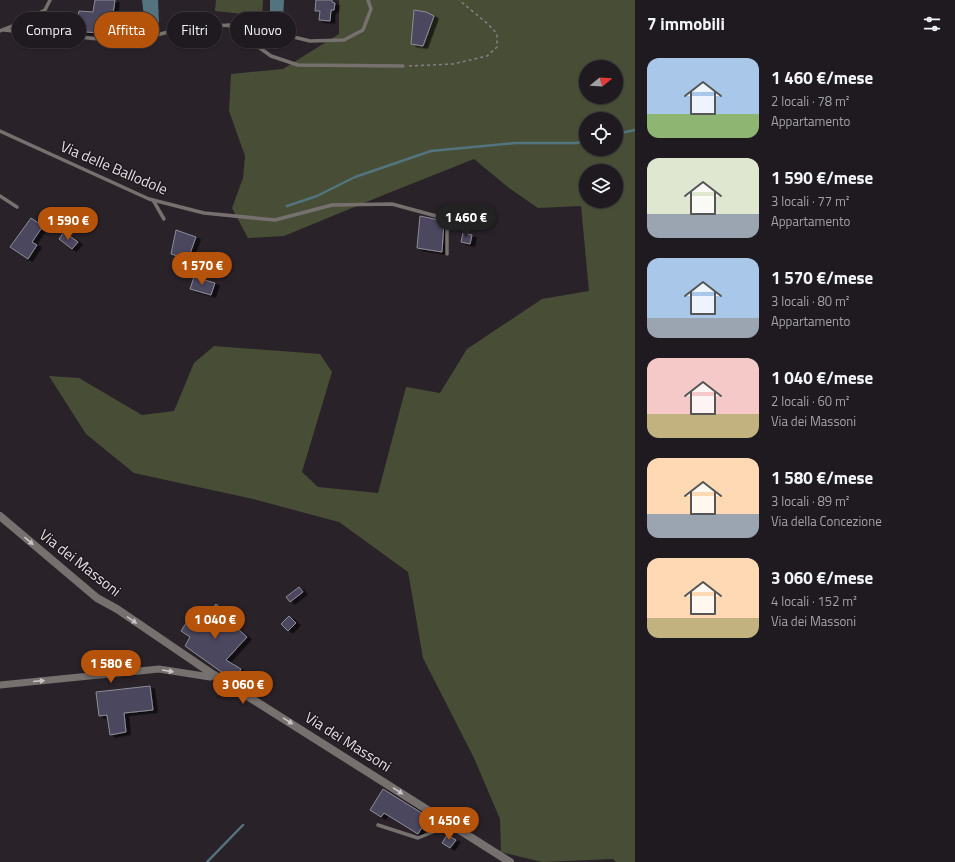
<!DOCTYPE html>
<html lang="it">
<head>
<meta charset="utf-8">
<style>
	body { margin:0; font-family:"Titillium Web",sans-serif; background:#272328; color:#f1f3f6; height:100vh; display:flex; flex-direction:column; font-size:15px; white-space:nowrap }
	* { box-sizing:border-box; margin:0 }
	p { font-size:13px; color:#a1a1a4 }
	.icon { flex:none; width:22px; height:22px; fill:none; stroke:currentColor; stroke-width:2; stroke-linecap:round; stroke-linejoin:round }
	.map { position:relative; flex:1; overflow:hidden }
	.side { display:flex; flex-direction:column; background:#1f1a1f; width:320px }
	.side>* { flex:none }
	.guide { position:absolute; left:12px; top:12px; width:380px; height:36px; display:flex; gap:8px }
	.needle { width:26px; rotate:72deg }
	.buttons { position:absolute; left:579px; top:60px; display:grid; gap:8px }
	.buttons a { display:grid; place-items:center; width:44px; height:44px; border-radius:50%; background:#1f1a1f; box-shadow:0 1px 3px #0004,0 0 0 1px #3c383d; font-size:20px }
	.price { position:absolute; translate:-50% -34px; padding:0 9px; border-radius:14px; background:#b45309; color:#fff; font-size:13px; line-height:26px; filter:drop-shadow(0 1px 2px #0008) }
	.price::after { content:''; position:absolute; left:50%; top:24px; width:12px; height:9px; margin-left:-6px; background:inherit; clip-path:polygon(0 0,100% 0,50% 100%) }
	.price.current { background:#222; color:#fff }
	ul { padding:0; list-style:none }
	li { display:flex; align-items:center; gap:12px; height:100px; padding:0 12px }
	li span { display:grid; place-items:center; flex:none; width:112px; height:80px; border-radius:12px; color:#555 }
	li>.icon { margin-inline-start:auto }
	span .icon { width:48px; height:48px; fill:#fffc; stroke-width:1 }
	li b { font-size:17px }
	h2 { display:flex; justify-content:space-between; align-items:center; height:48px; padding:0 12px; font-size:17px }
	.tag { padding:0 14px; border-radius:18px; background:#1f1a1f; box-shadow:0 1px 3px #0004,0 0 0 1px #3c383d; font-size:14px; line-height:36px }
	.tag.current { background:#b45309; color:#fff }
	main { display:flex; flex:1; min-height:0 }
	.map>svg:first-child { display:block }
	.green { fill:#484e36; fill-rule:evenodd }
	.water { fill:#53747e }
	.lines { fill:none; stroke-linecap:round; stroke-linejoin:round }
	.stream { stroke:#53747e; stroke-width:2.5 }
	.building { fill:#4c465f; stroke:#8e8c96; filter:url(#shadow) }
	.path { stroke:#857f84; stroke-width:1.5; stroke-dasharray:3 3; stroke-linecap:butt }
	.service { stroke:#76716f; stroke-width:3.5 }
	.minor { stroke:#76716f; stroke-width:7 }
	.tertiary { stroke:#76716f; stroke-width:8 }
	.oneway { fill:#c8c3c5 }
	.labels { text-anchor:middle; stroke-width:3; stroke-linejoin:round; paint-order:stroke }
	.street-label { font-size:15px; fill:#e3dee2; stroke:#20191f }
</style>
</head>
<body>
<main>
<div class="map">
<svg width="635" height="862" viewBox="0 0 635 862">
	<defs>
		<filter id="shadow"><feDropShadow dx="4.5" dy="2.5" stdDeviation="0" flood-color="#0009"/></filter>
	</defs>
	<rect width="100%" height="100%" fill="#292229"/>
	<g class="green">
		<path d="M216 0H263L262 16 215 11Z"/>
		<path d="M339 0H635V862H616L613 859 542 862 501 852 500 819 474 758 423 658 408 572 339 522 253 499 134 473 86 434 49 376 79 378 142 415 174 411 194 363 214 346 320 354 332 372 302 472 318 487 378 493 406 387 440 393 467 349 542 299 589 291 581 206 538 208 509 188 474 159 386 194 284 236 248 238 232 208 243 178 245 156 229 111 231 74 283 69 339 34ZM586 67H616V97H586ZM586 119H616V149H586ZM586 171H616V201H586Z"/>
	</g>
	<g class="water">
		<path d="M142 0H158L159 23 145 25Z"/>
		<path d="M270 0H284L283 18 270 17Z"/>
	</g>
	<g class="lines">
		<g class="stream">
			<path d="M616 134 635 130"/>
			<path d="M287 206 317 196 355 177 431 151 515 143H576L586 141"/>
			<path d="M207 862 243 825"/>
		</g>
	</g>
	<g class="building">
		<path d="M95 0H115L110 34 75 31 79 11 93 12Z"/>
		<path d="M316 0H332V2L335 3 334 10H331L330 21 319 20 320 11H315Z"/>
		<path d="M414 10 426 12 434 16 423 46 411 44Z"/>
		<path d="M420 216 444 221 442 252 417 248Z"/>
		<path d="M31 218 43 226 32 242 37 245 28 259 10 247Z"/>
		<path d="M176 230 196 237 188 259 171 254Z"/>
		<path d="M64 232 78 242 72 249 59 239Z"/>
		<path d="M463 233 472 235 470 244 461 242Z"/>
		<path d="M194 277 215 283 211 295 190 289Z"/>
		<path d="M299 587 303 592 290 602 286 597Z"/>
		<path d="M216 604 230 617 228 620 247 637 226 660 241 669 235 679 220 671 185 646 190 637 181 631 190 617 201 624 210 611Z"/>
		<path d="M289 616 296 623 288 631 281 624Z"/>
		<path d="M150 686 153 710 124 713 126 732 110 735 107 715 99 716 96 692Z"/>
		<path d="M383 789 428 817 418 834 384 813 381 817 370 810Z"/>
		<path d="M447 835 456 840 450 848 442 843Z"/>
	</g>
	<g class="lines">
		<path class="path" d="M409 66 453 64 487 56 497 47V34L488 24 459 0"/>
		<g class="service">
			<path d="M228 25 271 56 298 65 403 66"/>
			<path d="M4 30 131 42 190 26 245 25 310 41 344 40 363 30 371 9 368 0"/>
			<path d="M0 31 17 24 45 10 50 0"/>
			<path d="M0 131 149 199 204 213 275 220 332 205 392 204 447 219V254"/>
			<path d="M0 196 17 207"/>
			<path d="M153 200 164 219"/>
			<path d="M378 825 418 838 433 832 441 819"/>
		</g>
		<path class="minor" d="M0 685 159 669 210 677 214 675"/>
		<path class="tertiary" d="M0 516 97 598 117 609 214 675 510 862"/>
	</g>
	<defs><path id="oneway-solid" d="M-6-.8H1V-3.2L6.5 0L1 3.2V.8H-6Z"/></defs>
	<g class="oneway">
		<use href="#oneway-solid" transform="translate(29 541) rotate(41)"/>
		<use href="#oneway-solid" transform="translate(132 620) rotate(34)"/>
		<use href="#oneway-solid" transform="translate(168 671) rotate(9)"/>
		<use href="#oneway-solid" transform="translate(39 681) rotate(-5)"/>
		<use href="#oneway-solid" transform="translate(288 721) rotate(32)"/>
		<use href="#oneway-solid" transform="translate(398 791) rotate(33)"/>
	</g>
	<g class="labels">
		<g class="street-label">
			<text transform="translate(114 168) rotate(23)" y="5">Via delle Ballodole</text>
			<text transform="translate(80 563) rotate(38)" y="5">Via dei Massoni</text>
			<text transform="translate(348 742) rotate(32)" y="5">Via dei Massoni</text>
		</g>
	</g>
</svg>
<div class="buttons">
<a><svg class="needle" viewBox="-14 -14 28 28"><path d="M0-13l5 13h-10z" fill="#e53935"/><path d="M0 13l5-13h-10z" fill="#a1a1a4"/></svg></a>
<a><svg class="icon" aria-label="locate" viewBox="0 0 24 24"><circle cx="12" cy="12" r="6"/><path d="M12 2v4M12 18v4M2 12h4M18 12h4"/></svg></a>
<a><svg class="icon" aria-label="layers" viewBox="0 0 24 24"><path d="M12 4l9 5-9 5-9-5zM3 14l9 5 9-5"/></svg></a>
</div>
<b class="price current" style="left:466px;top:238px">1 460 €</b>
<b class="price" style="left:68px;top:241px">1 590 €</b>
<b class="price" style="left:202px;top:286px">1 570 €</b>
<b class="price" style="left:215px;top:640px">1 040 €</b>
<b class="price" style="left:111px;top:684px">1 580 €</b>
<b class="price" style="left:243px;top:705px">3 060 €</b>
<b class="price" style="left:449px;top:841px">1 450 €</b>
<div class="guide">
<a class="tag">Compra</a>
<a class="tag current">Affitta</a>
<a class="tag">Filtri</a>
<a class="tag">Nuovo</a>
</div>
</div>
<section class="side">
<h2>7 immobili<svg class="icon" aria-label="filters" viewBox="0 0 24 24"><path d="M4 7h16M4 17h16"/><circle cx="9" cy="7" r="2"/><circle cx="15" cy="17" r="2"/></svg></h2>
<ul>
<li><span style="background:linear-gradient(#a9c7e8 70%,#8fb573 0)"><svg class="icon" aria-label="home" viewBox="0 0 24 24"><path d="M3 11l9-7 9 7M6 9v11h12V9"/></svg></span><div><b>1 460 €/mese</b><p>2 locali · 78 m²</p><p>Appartamento</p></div></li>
<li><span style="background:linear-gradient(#dfe7d0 70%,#9aa5b1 0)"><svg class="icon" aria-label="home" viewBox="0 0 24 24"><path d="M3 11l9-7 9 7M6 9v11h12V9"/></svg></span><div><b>1 590 €/mese</b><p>3 locali · 77 m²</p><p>Appartamento</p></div></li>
<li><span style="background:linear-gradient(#a9c7e8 75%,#9aa5b1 0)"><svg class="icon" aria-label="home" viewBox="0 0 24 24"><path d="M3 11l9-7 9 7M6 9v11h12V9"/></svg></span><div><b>1 570 €/mese</b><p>3 locali · 80 m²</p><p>Appartamento</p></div></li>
<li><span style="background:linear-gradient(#f6c9c9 70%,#c2b280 0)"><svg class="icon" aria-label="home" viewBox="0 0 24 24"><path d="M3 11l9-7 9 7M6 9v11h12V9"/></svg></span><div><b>1 040 €/mese</b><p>2 locali · 60 m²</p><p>Via dei Massoni</p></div></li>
<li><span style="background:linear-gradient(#ffd9b3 70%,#9aa5b1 0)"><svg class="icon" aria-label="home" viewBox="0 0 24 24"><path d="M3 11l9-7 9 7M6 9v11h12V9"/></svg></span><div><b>1 580 €/mese</b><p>3 locali · 89 m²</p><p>Via della Concezione</p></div></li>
<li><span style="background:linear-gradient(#ffd9b3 75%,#c2b280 0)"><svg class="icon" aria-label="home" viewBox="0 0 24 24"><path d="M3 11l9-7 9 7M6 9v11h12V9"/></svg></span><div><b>3 060 €/mese</b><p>4 locali · 152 m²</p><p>Via dei Massoni</p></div></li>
</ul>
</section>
</main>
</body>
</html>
